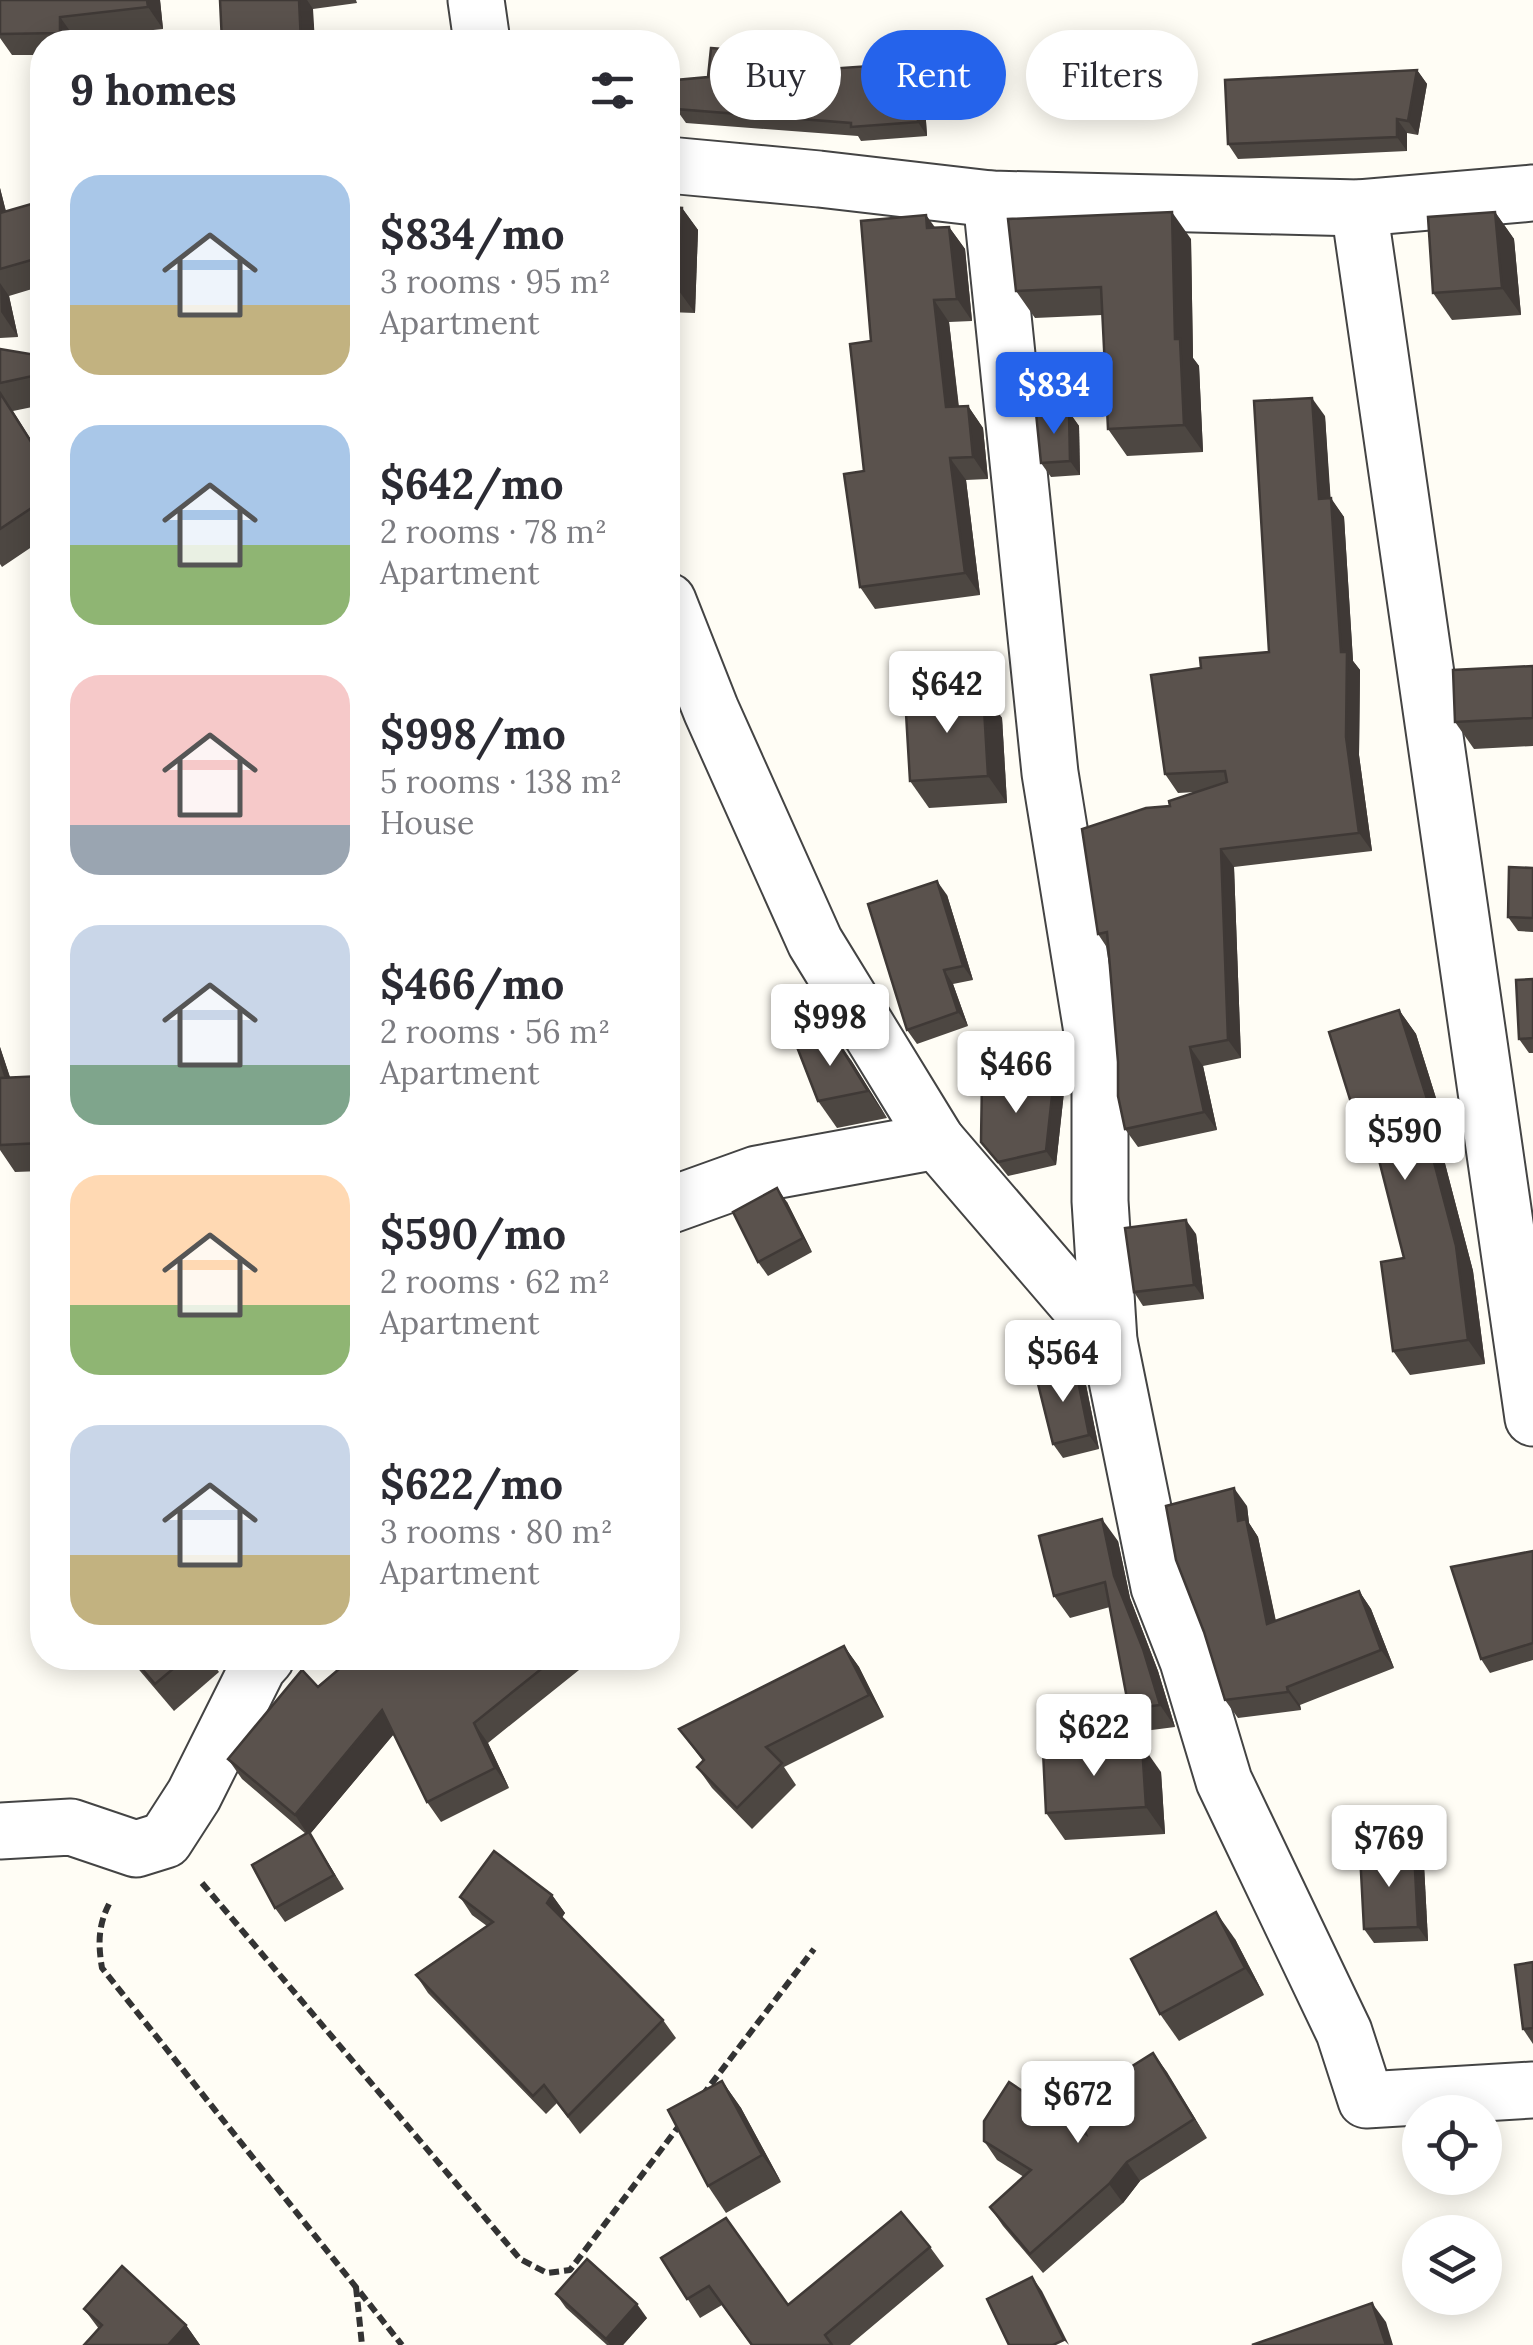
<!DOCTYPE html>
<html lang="en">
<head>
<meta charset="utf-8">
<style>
	body { margin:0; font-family:Lora,serif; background:#f7f7f7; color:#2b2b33; height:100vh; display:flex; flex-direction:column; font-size:38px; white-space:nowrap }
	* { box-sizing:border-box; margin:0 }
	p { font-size:32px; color:#7c7c81 }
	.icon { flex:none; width:55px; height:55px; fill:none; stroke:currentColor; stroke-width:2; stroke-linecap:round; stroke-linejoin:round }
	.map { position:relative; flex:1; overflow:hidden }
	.drawer { position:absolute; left:30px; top:30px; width:650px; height:1640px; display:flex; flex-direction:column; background:#fff; border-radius:40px; box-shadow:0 5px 25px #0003 }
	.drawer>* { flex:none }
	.guide { position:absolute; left:710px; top:30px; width:672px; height:90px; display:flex; gap:20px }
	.controls { position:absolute; left:1402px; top:2095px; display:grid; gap:20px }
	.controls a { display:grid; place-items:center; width:100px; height:100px; border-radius:50%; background:#fff; box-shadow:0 5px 25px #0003; font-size:50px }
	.price { position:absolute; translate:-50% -85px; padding:0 22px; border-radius:10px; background:#fff; color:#222; font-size:32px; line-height:65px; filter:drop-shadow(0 2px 5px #0008) }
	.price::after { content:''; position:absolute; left:50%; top:60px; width:30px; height:22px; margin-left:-15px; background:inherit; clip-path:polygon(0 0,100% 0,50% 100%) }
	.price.selected { background:#2563eb; color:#fff }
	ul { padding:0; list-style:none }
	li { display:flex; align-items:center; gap:30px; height:250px; padding:0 40px }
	li span { display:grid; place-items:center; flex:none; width:280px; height:200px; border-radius:30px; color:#555 }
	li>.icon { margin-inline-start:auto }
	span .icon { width:120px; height:120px; fill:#fffc; stroke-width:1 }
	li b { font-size:42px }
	h2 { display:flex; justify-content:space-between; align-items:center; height:120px; padding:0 40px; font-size:42px }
	.tag { padding:0 35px; border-radius:45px; background:#fff; box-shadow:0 5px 25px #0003; font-size:35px; line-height:90px }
	.tag.selected { background:#2563eb; color:#fff }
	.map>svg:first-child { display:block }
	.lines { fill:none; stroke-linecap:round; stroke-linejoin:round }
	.street-casing { stroke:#444; stroke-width:59 }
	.path { stroke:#333; stroke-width:6; stroke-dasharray:10 5; stroke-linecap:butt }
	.street { stroke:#fff; stroke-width:55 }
	.wall { fill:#4d4742 }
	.shaded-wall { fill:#3f3936 }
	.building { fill:#5a524d; stroke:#3f3936; stroke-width:2.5 }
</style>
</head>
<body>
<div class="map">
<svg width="1533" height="2345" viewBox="0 0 1533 2345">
	<rect width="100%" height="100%" fill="#fffdf5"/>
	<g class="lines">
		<g class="street-casing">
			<g id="street">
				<path d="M476 0 482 42"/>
				<path d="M668 165 819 179 991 199 1359 208 1533 193"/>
				<path d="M991 199 1050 773 1100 1081V1201L1109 1341 1159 1587 1188 1661 1224 1781 1344 2032 1366 2100 1533 2090"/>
				<path d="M1359 208 1533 1418"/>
				<path d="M668 601 711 710 815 942 937 1141 1109 1341"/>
				<path d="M668 1206 757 1174 937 1141"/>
				<path d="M0 1831 71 1827 136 1849 165 1840 194 1795 258 1667 266 1658"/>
			</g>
		</g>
		<g class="path">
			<path d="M202 1883 520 2259 547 2273 570 2270 682 2122"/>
			<path d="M109 1904C98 1926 98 1944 102 1968L402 2345"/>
			<path d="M702 2096 814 1949"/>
			<path d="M356 2287 362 2345"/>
		</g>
		<use href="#street" class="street"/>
	</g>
	<g class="wall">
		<path d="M0 0H160L163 29 75 38V42H42V55H12L0 38Z"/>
		<path d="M220 0H356L357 3 313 9Z"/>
		<path d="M782 68 781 72 923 77 927 136 861 141 858 136 686 123 676 109 708 77Z"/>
		<path d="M1417 70 1427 84 1418 135 1407 133V151L1238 159 1228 144Z"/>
		<path d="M0 188 6 212 42 201V286L9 296 18 337 0 338Z"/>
		<path d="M668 207 682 208 698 230 695 313 668 312Z"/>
		<path d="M1495 212 1514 239 1521 315 1452 320 1433 293Z"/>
		<path d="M926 215 934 227H949L965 249 972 321 949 322 959 407 968 406 983 428 988 479 966 480 980 595 875 609 860 587 871 341Z"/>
		<path d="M1191 239 1193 358 1199 366 1203 452 1127 456 1108 429 1102 315 1035 318 1016 291Z"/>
		<path d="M0 349 42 356V405L13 411 42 457V540L2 567 0 564Z"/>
		<path d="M1069 412 1079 426 1080 475 1051 477 1041 463Z"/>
		<path d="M1325 416 1330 498 1344 517 1353 661 1360 670 1359 755 1372 851 1234 867 1241 1058 1203 1066 1217 1130 1138 1147 1125 1129 1108 949 1098 934 1170 806 1196 792 1178 793 1165 774 1201 668 1269 652Z"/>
		<path d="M1533 666V746L1474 749 1455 722Z"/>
		<path d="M983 691 1002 718 1007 803 929 808 910 781Z"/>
		<path d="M1533 868V932L1518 931 1508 917Z"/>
		<path d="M947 895 973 980 953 984 968 1026 917 1044 907 1030Z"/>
		<path d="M1533 979V1053H1529L1519 1039Z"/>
		<path d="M1399 1010 1416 1034 1445 1127 1436 1129 1473 1271 1485 1364 1410 1375 1393 1351 1404 1258 1376 1149H1375L1358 1125Z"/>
		<path d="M0 1047 10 1077 42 1076V1171L15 1172 0 1150Z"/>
		<path d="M851 1060 887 1118 837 1128 818 1101Z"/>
		<path d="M1064 1092 1056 1165 1008 1176 981 1142Z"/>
		<path d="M787 1202 812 1252 768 1276 758 1262Z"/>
		<path d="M1196 1234 1204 1299 1143 1306 1134 1292Z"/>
		<path d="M1085 1380 1099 1449 1063 1458 1053 1444Z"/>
		<path d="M1247 1506 1249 1523 1258 1537 1276 1621 1359 1591 1371 1609 1394 1668 1300 1705 1301 1710 1238 1718 1225 1700 1204 1632Z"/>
		<path d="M1118 1541 1130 1598 1158 1671 1175 1727 1144 1731 1129 1709 1110 1607 1070 1618 1054 1596Z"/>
		<path d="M1533 1551V1660L1490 1673 1481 1659Z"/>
		<path d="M844 1646 859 1667 884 1717 784 1767 796 1785 752 1829 712 1788 697 1767 703 1761 679 1729Z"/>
		<path d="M129 1658H209L219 1672 174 1711Z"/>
		<path d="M352 1658H594L488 1743 509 1788 441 1822 427 1802 394 1734 310 1834 344 1889 285 1922 275 1908 306 1834 242 1779 228 1759Z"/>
		<path d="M1161 1772 1165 1834 1065 1840 1046 1813Z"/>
		<path d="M1414 1851 1424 1865 1428 1941 1374 1943 1364 1929Z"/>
		<path d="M552 1895 565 1913 562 1918 663 2020 676 2038 580 2134 557 2103 546 2114 428 1993 416 1975 487 1926 472 1915 460 1897Z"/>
		<path d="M1235 1939 1264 1995 1179 2041 1160 2014Z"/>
		<path d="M1533 1962V2044L1523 2029Z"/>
		<path d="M1153 2053 1207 2138 1140 2181 1123 2203 1043 2273 1003 2226 990 2207 1024 2177 997 2160 984 2141 1086 2134Z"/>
		<path d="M722 2081 741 2108 781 2182 726 2213 708 2186Z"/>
		<path d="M930 2247 944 2266 850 2345H751L722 2305 700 2318 661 2258 788 2305Z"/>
		<path d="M556 2294 647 2318 623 2345H607L566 2308Z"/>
		<path d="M84 2309 186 2325 200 2345H84L99 2329Z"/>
	</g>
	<g class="shaded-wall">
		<path d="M147 0H160L163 29 148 7Z"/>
		<path d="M299 0H307L313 9 315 42H301Z"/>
		<path d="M60 17 75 38V42H66L60 33Z"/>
		<path d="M772 53 782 68 780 87 770 73Z"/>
		<path d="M913 63 923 77 927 136 918 122Z"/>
		<path d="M1417 70 1427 84 1418 135 1408 121Z"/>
		<path d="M1397 119 1407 133V151L1397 137Z"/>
		<path d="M0 188 13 239 0 221Z"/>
		<path d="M682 208 698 230 695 313 679 291Z"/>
		<path d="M1172 212 1191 239 1193 358 1199 366 1203 452 1184 425 1175 339Z"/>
		<path d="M1495 212 1514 239 1521 315 1502 288Z"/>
		<path d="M926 215 942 237 927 228Z"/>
		<path d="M949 227 965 249 972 321 957 299Z"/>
		<path d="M0 283 9 296 18 337 1 312Z"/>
		<path d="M934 300 949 322 961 429 946 407Z"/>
		<path d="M1312 398 1325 416 1332 518 1319 499Z"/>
		<path d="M968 406 983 428 988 479 973 457Z"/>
		<path d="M1069 412 1079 426 1080 475 1070 461Z"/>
		<path d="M950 458 966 480 980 595 965 573Z"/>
		<path d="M1331 498 1344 517 1353 661 1360 670 1359 755 1372 851 1359 833 1346 737Z"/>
		<path d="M983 691 1002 718 1007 803 988 776Z"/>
		<path d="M1221 849 1234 867 1241 1058 1228 1040Z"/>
		<path d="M937 881 947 895 973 980 963 966Z"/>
		<path d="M944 970 953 984 968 1026 958 1012Z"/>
		<path d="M1399 1010 1416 1034 1445 1127 1428 1102Z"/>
		<path d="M832 1033 851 1060 887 1118 868 1091Z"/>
		<path d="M0 1047 14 1090 4 1076 0 1064Z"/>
		<path d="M1190 1047 1203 1066 1217 1130 1204 1112Z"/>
		<path d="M1054 1078 1064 1092 1056 1165 1046 1151Z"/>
		<path d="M1419 1105 1436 1129 1473 1271 1485 1364 1468 1340Z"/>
		<path d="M777 1188 787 1202 812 1252 803 1238Z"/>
		<path d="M1186 1220 1196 1234 1204 1299 1194 1285Z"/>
		<path d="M1075 1366 1085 1380 1099 1449 1089 1435Z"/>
		<path d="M1234 1488 1247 1506 1249 1523 1258 1537 1280 1642 1267 1624 1238 1521Z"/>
		<path d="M1102 1519 1118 1541 1130 1598 1158 1671 1175 1727 1160 1705 1114 1576Z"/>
		<path d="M1359 1591 1371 1609 1394 1668 1381 1650Z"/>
		<path d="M844 1646 859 1667 884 1717 869 1695Z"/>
		<path d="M1287 1687 1300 1705 1301 1710 1288 1692Z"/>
		<path d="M382 1710 397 1730 310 1834 344 1889 295 1815Z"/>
		<path d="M474 1723 488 1743 509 1788 495 1768Z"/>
		<path d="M1142 1745 1161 1772 1165 1834 1146 1807Z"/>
		<path d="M1414 1851 1424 1865 1428 1941 1418 1927Z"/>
		<path d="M552 1895 565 1913 559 1920 547 1903Z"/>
		<path d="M1216 1912 1235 1939 1264 1995 1245 1968Z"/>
		<path d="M1153 2053 1167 2072 1207 2138 1194 2119Z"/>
		<path d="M722 2081 741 2108 781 2182 762 2155Z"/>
		<path d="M1127 2162 1140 2181 1123 2203 1109 2184Z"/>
		<path d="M1032 2277 1042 2291 1069 2345 1064 2340Z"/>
		<path d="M1372 2303 1386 2322 1393 2345H1386Z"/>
		<path d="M637 2304 647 2318 623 2345H610L606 2339Z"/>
		<path d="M186 2325 200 2345H168Z"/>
	</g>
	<g class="building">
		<path d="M0 0H147L148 7 60 17V33L0 34Z"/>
		<path d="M220 0H299L301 42H222Z"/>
		<path d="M711 48 772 53 770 73 913 63 918 122 851 127V123L676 109V80L708 77Z"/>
		<path d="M1417 70 1408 121 1397 119V137L1228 144 1225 80Z"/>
		<path d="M42 201V257L0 269V213Z"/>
		<path d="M668 207 682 208 679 291 668 290Z"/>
		<path d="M1172 212 1175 339H1180L1184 425 1108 429 1101 287 1016 291 1008 219Z"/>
		<path d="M1495 212 1502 288 1433 293 1428 217Z"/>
		<path d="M926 215 927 228 949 227 957 299 934 300 946 407 968 406 973 457 950 458 965 573 860 587 844 474 864 471 850 344 871 341 861 221Z"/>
		<path d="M0 349 42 356V374L0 383Z"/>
		<path d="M0 393 42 459V501L0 529Z"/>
		<path d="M1312 398 1319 499 1331 498 1341 652H1347L1346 737 1359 833 1221 849 1228 1040 1190 1047 1204 1112 1125 1129 1118 1096V1062L1107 932 1098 934 1082 829 1146 808 1170 806 1169 801 1227 782 1225 771 1165 774 1151 675 1201 668 1200 658 1269 652 1254 401Z"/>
		<path d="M1069 412 1070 461 1041 463 1036 413Z"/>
		<path d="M1533 666V718L1455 722 1453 670Z"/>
		<path d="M983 691 988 776 910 781 905 696Z"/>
		<path d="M1509 867 1533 868V918L1508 917Z"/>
		<path d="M937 881 963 966 944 970 958 1012 907 1030 868 904Z"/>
		<path d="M1533 979V1038L1519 1039 1516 980Z"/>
		<path d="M1399 1010 1428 1102 1419 1105 1456 1246 1468 1340 1393 1351 1381 1262 1404 1258 1369 1121 1358 1125 1329 1032Z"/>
		<path d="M832 1033 868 1091 818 1101 797 1047Z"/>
		<path d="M42 1076V1143L0 1145V1078Z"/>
		<path d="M1054 1078 1046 1151 998 1162 981 1142 982 1079Z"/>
		<path d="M777 1188 803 1238 758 1262 733 1212Z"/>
		<path d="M1186 1220 1194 1285 1134 1292 1125 1228Z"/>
		<path d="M1075 1366 1089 1435 1053 1444 1036 1376Z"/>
		<path d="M1234 1488 1238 1521 1246 1519 1267 1624 1359 1591 1381 1650 1287 1687 1288 1692 1225 1700 1204 1632 1176 1560 1166 1506Z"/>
		<path d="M1102 1519 1114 1576 1143 1649 1160 1705 1129 1709 1105 1582 1054 1596 1039 1536Z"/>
		<path d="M1533 1551V1643L1481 1659 1451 1567Z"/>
		<path d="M844 1646 869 1695 766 1747 782 1763 737 1808 697 1767 704 1760 679 1729Z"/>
		<path d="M133 1658H186L155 1684Z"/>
		<path d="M352 1658H555L474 1723 495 1768 427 1802 382 1710 295 1815 228 1759 302 1670 318 1687Z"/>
		<path d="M1142 1745 1146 1807 1046 1813 1043 1751Z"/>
		<path d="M309 1832 334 1875 275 1908 252 1865Z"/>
		<path d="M494 1851 552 1895 547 1903 663 2020 568 2116 544 2085 533 2096 416 1975 493 1922 460 1897Z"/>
		<path d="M1414 1851 1418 1927 1364 1929 1360 1853Z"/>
		<path d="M1216 1912 1245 1968 1160 2014 1131 1959Z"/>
		<path d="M1533 1962V2028L1523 2029 1515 1965Z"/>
		<path d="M1153 2053 1194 2119 1127 2162 1109 2184 1030 2254 990 2207 1031 2170 984 2141V2121L1009 2082 1086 2134 1075 2102Z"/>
		<path d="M722 2081 762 2155 708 2186 668 2110Z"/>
		<path d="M901 2212 930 2247 825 2335 832 2345H752L709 2286 687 2299 661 2258 726 2218 788 2305Z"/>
		<path d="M587 2259 637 2304 606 2339 556 2294Z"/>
		<path d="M122 2266 186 2325 168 2345H84L102 2325 84 2309Z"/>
		<path d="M1032 2277 1064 2340 1053 2345H1009L987 2299Z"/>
		<path d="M1372 2303 1386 2345H1252Z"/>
	</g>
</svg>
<div class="controls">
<a><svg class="icon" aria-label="locate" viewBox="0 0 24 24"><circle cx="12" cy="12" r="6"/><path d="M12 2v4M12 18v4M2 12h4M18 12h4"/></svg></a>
<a><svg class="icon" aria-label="layers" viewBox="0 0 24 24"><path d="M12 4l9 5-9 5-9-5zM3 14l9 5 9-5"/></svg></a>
</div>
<b class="price selected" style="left:1054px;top:437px">$834</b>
<b class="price" style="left:947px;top:736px">$642</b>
<b class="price" style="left:830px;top:1069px">$998</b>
<b class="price" style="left:1016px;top:1116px">$466</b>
<b class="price" style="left:1405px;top:1183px">$590</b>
<b class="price" style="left:1063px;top:1405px">$564</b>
<b class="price" style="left:1094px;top:1779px">$622</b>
<b class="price" style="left:1389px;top:1890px">$769</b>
<b class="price" style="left:1078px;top:2146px">$672</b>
<div class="guide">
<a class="tag">Buy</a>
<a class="tag selected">Rent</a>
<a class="tag">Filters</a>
</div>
<section class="drawer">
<h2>9 homes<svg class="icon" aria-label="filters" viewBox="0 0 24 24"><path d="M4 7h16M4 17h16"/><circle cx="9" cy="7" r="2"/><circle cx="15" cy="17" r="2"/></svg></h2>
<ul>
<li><span style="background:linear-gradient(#a9c7e8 65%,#c2b280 0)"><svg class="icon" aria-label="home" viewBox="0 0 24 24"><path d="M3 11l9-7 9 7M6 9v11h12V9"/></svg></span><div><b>$834/mo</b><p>3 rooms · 95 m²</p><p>Apartment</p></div></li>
<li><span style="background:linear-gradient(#a9c7e8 60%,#8fb573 0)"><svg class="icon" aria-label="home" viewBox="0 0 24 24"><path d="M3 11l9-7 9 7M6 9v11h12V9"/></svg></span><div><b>$642/mo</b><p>2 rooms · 78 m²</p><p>Apartment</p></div></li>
<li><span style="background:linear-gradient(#f6c9c9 75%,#9aa5b1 0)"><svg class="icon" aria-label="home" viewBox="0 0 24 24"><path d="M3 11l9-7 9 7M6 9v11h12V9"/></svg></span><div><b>$998/mo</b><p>5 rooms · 138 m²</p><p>House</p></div></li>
<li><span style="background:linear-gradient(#c9d6e8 70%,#7fa58c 0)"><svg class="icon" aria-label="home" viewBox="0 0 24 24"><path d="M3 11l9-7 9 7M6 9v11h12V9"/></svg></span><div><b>$466/mo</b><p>2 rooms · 56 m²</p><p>Apartment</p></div></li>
<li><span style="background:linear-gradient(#ffd9b3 65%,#8fb573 0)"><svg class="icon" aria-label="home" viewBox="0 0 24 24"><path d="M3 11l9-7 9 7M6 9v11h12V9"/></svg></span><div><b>$590/mo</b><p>2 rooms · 62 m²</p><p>Apartment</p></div></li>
<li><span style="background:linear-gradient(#c9d6e8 65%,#c2b280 0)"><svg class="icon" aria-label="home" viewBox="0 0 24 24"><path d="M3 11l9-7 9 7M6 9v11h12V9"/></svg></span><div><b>$622/mo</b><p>3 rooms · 80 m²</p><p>Apartment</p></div></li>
</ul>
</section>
</div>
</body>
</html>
